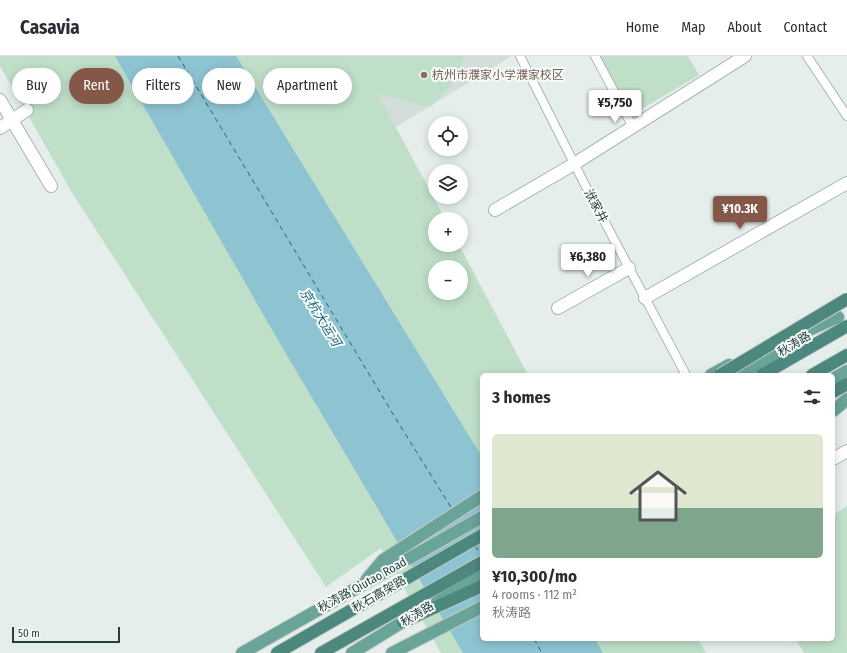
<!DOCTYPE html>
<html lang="en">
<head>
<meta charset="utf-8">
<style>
	body { margin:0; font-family:"Fira Sans Condensed","Noto Sans SC",sans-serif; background:#f7f7f7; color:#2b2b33; height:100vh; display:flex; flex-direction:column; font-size:15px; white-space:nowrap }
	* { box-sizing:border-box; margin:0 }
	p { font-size:13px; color:#7c7c81 }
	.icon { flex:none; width:22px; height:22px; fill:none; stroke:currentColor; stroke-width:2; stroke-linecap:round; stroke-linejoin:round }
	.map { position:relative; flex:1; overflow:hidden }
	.side { position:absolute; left:480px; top:317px; width:355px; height:268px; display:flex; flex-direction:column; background:#fff; border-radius:6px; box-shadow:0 2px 10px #0003 }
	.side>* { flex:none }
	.banner { position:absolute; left:12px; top:12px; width:380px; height:36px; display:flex; gap:8px }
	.fabs { position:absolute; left:428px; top:60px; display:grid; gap:8px }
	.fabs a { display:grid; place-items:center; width:40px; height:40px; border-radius:50%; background:#fff; box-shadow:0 2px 10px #0003; font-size:20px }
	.scale { position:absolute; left:12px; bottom:10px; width:108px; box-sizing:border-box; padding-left:4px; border:2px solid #24413a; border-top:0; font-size:11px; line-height:14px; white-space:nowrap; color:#24413a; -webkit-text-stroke:3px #f6faf9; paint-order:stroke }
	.price { position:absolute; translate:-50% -34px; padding:0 9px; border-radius:4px; background:#fff; color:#222; font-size:13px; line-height:26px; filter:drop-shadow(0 1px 2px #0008) }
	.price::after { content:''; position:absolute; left:50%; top:24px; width:12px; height:9px; margin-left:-6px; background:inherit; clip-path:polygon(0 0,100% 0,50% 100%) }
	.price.current { background:#845748; color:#fff }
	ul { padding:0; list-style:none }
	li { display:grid; align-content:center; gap:8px; height:212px; padding:0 12px }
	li+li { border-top:1px solid #e1e1e2 }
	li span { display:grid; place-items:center; height:124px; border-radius:6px; color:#555 }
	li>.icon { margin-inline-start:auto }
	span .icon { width:72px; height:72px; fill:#fffc; stroke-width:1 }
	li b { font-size:17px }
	h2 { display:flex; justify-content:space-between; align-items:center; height:48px; padding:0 12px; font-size:17px }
	.pill { padding:0 14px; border-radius:18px; background:#fff; box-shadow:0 2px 10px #0003; font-size:14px; line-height:36px }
	.pill.current { background:#845748; color:#fff }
	header { display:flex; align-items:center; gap:24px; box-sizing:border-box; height:56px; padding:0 20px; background:#fff; border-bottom:1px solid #e1e1e2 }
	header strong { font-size:19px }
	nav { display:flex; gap:22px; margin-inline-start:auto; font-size:14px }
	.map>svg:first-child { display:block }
	.built { fill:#d3deda }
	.green { fill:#bfdfc9; fill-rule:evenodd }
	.water { fill:#8ec4d2 }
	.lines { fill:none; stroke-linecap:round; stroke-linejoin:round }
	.ferry { stroke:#1e687d; stroke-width:1; stroke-dasharray:5 4; stroke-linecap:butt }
	.service-casing { stroke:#a7b7b2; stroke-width:10 }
	.minor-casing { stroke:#a7b7b2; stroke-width:14 }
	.primary-casing { stroke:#c2cac8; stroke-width:14 }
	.trunk-casing { stroke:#c2cac8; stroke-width:14 }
	.service { stroke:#fff; stroke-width:8 }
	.minor { stroke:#fff; stroke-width:12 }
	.primary { stroke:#6aa398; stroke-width:12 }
	.trunk { stroke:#4d887e; stroke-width:12 }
	.trunk-bridge-casing { stroke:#c2cac8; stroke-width:14; stroke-linecap:butt }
	.trunk-bridge { stroke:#4d887e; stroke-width:12 }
	.education-dot { fill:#8d6e63; stroke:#f6faf9; stroke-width:1.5 }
	.labels { text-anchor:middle; stroke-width:4; stroke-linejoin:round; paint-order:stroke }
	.education-label { font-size:12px; fill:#785e54; stroke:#f6faf9; text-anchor:start }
	.street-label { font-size:12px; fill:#24413a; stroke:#f6faf9 }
	.water-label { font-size:13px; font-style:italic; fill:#1e687d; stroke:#f6faf9 }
</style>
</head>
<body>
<header>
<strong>Casavia</strong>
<nav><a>Home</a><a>Map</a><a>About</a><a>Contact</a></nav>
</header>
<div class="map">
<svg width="847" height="597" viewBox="0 0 847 597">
	<rect width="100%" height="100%" fill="#e5eeeb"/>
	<path class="built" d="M355 0H512L396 71Z"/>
	<g class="green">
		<path d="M0 0H464L456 24 430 51 378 38 445 163H435V189H459L528 319H482V583H698L706 597H441L381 492 326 531 71 135 0 10ZM435 211H461V237H435Z"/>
		<path d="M599 0H688L699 19 630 60Z"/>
		<path d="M847 450V597H804L796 583H833V459Z"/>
	</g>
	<path class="water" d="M115 0H236L482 401V583H595L603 597H463L275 279Z"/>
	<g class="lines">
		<g class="ferry">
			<path d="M178 0 396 363 452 453"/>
			<path d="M475 490 482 500"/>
			<path d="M534 583 542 597"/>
		</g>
		<g class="service-casing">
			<g id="service">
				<path d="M520 0 583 125 686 319"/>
				<path d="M595 0 633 71"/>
				<path d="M807 0 847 60"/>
			</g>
		</g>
		<g class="minor-casing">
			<g id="minor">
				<path d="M0 44 51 130"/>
				<path d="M0 72 27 54"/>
				<path d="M495 154 574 108 745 0"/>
				<path d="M645 242 847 127"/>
				<path d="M558 252 629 212"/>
				<path d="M833 403 847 395"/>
			</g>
		</g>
		<g class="primary-casing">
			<g id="primary">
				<path d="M786 284 838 261"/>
				<path d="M711 319 729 309"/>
				<path d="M742 319 799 285"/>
				<path d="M833 323 847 315"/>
				<path d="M833 355 847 343"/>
				<path d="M367 523 383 504 482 440"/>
				<path d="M437 546 482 519"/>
				<path d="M242 597 482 461"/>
				<path d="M352 597 412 560"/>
				<path d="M392 597 482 551"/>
			</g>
		</g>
		<g class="trunk-casing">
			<g id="trunk">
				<path d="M762 319 847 270"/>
				<path d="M812 319 847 299"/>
				<path d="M833 336 847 328"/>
				<path d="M403 566 482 530"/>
				<path d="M277 597 482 479"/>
				<path d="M321 597 482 506"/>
			</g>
		</g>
		<use href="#service" class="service"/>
		<use href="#minor" class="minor"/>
		<use href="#primary" class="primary"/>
		<use href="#trunk" class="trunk"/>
		<g class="trunk-bridge-casing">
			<path id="trunk-bridge" d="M720 319 847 243"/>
		</g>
		<use href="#trunk-bridge" class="trunk-bridge"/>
	</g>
	<circle class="education-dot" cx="424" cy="19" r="4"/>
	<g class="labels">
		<g class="education-label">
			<text x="432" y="23">杭州市濮家小学濮家校区</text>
		</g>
		<g class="street-label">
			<text transform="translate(596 150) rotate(62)" y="4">洑家井</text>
			<text transform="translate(794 288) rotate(-31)" y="4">秋涛路</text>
			<text transform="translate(362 529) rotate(-29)" y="4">秋涛路 Qiutao Road</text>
			<text transform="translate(379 538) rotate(-30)" y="4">秋石高架路</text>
			<text transform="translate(417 558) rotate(-31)" y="4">秋涛路</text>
		</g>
		<g class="water-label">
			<text transform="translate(321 261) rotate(58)" y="5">京杭大运河</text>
		</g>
	</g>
</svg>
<div class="fabs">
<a><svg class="icon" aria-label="locate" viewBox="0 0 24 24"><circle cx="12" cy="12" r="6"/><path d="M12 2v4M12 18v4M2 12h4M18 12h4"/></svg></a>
<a><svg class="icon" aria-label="layers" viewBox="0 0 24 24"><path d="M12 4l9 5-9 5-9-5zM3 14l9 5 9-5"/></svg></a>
<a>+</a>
<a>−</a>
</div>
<div class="scale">50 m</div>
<b class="price" style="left:615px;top:68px">¥5,750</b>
<b class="price current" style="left:740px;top:174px">¥10.3K</b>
<b class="price" style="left:588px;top:222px">¥6,380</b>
<div class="banner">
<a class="pill">Buy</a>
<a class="pill current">Rent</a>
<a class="pill">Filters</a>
<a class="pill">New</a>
<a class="pill">Apartment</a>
</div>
<section class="side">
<h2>3 homes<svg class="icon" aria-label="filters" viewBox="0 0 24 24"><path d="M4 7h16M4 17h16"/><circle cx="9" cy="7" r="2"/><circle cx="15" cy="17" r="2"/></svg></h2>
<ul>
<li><span style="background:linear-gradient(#dfe7d0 60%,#7fa58c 0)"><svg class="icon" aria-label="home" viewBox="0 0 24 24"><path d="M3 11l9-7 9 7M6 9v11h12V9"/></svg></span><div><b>¥10,300/mo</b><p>4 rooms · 112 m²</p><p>秋涛路</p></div></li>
</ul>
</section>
</div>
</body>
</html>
